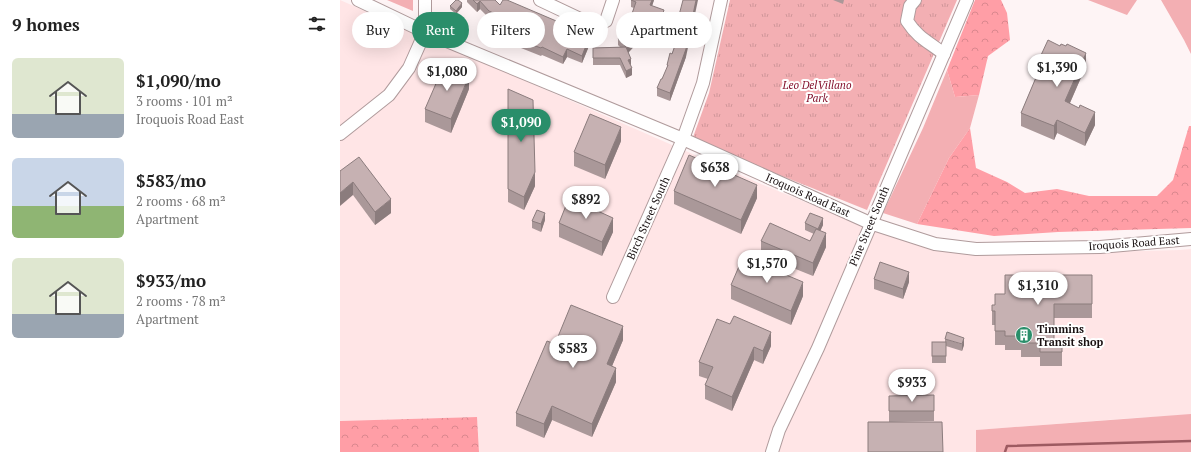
<!DOCTYPE html>
<html lang="en">
<head>
<meta charset="utf-8">
<style>
	body { margin:0; font-family:"PT Serif",serif; background:#f2f2f2; color:#222; height:100vh; display:flex; flex-direction:column; font-size:15px; white-space:nowrap }
	* { box-sizing:border-box; margin:0 }
	p { font-size:13px; color:#767676 }
	.icon { flex:none; width:22px; height:22px; fill:none; stroke:currentColor; stroke-width:2; stroke-linecap:round; stroke-linejoin:round }
	.map { position:relative; flex:1; overflow:hidden }
	.side { display:flex; flex-direction:column; background:#fff; width:340px }
	.side>* { flex:none }
	.top-card { position:absolute; left:12px; top:12px; width:380px; height:36px; display:flex; gap:8px }
	.price { position:absolute; translate:-50% -34px; padding:0 9px; border-radius:14px; background:#fff; color:#222; font-size:13px; line-height:26px; filter:drop-shadow(0 1px 2px #0008) }
	.price::after { content:''; position:absolute; left:50%; top:24px; width:12px; height:9px; margin-left:-6px; background:inherit; clip-path:polygon(0 0,100% 0,50% 100%) }
	.price.active { background:#2a8e6a; color:#fff }
	ul { padding:0; list-style:none }
	li { display:flex; align-items:center; gap:12px; height:100px; padding:0 12px }
	li span { display:grid; place-items:center; flex:none; width:112px; height:80px; border-radius:6px; color:#555 }
	li>.icon { margin-inline-start:auto }
	span .icon { width:48px; height:48px; fill:#fffc; stroke-width:1 }
	li b { font-size:17px }
	h2 { display:flex; justify-content:space-between; align-items:center; height:48px; padding:0 12px; font-size:17px }
	.chip { padding:0 14px; border-radius:18px; background:#fff; box-shadow:0 4px 16px #0002; font-size:14px; line-height:36px }
	.chip.active { background:#2a8e6a; color:#fff }
	main { display:flex; flex:1; min-height:0 }
	.map>svg:first-child { display:block }
	.built { fill:#ffe5e6 }
	.grass { fill:#f3afb3 }
	.forest { fill:url(#forest-crowns) }
	.park { fill:url(#park-tufts) }
	.lines { fill:none; stroke-linecap:round; stroke-linejoin:round }
	.stream { stroke:#9d5a61; stroke-width:2.5 }
	.minor-casing { stroke:#b09b9c; stroke-width:14 }
	.minor { stroke:#fff; stroke-width:12 }
	.wall { fill:#aa9899 }
	.shaded-wall { fill:#8b7c7d }
	.building { fill:#c6b1b2; stroke:#8b7c7d }
	.labels { text-anchor:middle; stroke-width:4; stroke-linejoin:round; paint-order:stroke }
	.park-label { font-size:11px; font-style:italic; fill:#85142f; stroke:#fff }
	.street-label { font-size:11px; fill:#191112; stroke:#fff }
	.poi-label { font-size:11px; font-weight:bold; fill:#191112; stroke:#fff; text-anchor:start }
</style>
</head>
<body>
<main>
<section class="side">
<h2>9 homes<svg class="icon" aria-label="filters" viewBox="0 0 24 24"><path d="M4 7h16M4 17h16"/><circle cx="9" cy="7" r="2"/><circle cx="15" cy="17" r="2"/></svg></h2>
<ul>
<li><span style="background:linear-gradient(#dfe7d0 70%,#9aa5b1 0)"><svg class="icon" aria-label="home" viewBox="0 0 24 24"><path d="M3 11l9-7 9 7M6 9v11h12V9"/></svg></span><div><b>$1,090/mo</b><p>3 rooms · 101 m²</p><p>Iroquois Road East</p></div></li>
<li><span style="background:linear-gradient(#c9d6e8 60%,#8fb573 0)"><svg class="icon" aria-label="home" viewBox="0 0 24 24"><path d="M3 11l9-7 9 7M6 9v11h12V9"/></svg></span><div><b>$583/mo</b><p>2 rooms · 68 m²</p><p>Apartment</p></div></li>
<li><span style="background:linear-gradient(#dfe7d0 70%,#9aa5b1 0)"><svg class="icon" aria-label="home" viewBox="0 0 24 24"><path d="M3 11l9-7 9 7M6 9v11h12V9"/></svg></span><div><b>$933/mo</b><p>2 rooms · 78 m²</p><p>Apartment</p></div></li>
</ul>
</section>
<div class="map">
<svg width="851" height="452" viewBox="0 0 851 452">
	<defs>
		<pattern id="forest-crowns" width="20" height="18" patternUnits="userSpaceOnUse"><rect width="20" height="18" fill="#ff9ea6"/><path d="M2 6a3 3 0 1 1 6 0M12 15a3 3 0 1 1 6 0" fill="none" stroke="#da878e"/></pattern>
		<pattern id="park-tufts" width="24" height="20" patternUnits="userSpaceOnUse"><rect width="24" height="20" fill="#f3afb3"/><path d="M3 7l-1-3M5 7V3M7 7l1-3M15 17l-1-3M17 17v-4M19 17l1-3" fill="none" stroke="#d09699"/></pattern>
	</defs>
	<rect width="100%" height="100%" fill="#fef4f5"/>
	<path class="built" d="M0 0 426 186 516 223 632 255 840 250 851 249V415L793 418 636 430V452H139L137 417 0 421Z"/>
	<g class="grass">
		<path d="M47 0H73V11Z"/>
		<path d="M748 0H797L787 15Z"/>
		<path d="M821 0H851V54L844 40Z"/>
		<path d="M607 70 615 97 639 95 630 128 609 158 577 224 543 213 583 128Z"/>
		<path d="M851 414V452H636V430Z"/>
	</g>
	<g class="forest">
		<path d="M635 0H661L667 13 670 40 648 56 639 95 615 97 607 70Z"/>
		<path d="M849 126H851V228L718 232 654 236 577 224 609 158 630 128 636 168 667 182 685 193 717 189 749 196H817L833 180Z"/>
		<path d="M137 417 139 452H0V421Z"/>
	</g>
	<path class="park" d="M390 0H617L527 210 352 140 369 93Z"/>
	<g class="lines">
		<path class="stream" d="M665 452 667 446 851 441"/>
		<g class="minor-casing">
			<g id="minor">
				<path d="M18 0 85 32 343 139 530 223 595 244 636 249 760 247 851 239"/>
				<path d="M200 0 255 26 266 21 273 0"/>
				<path d="M575 0 570 6 567 21C578 38 589 42 604 54"/>
				<path d="M0 134 49 95 69 68 85 32V0"/>
				<path d="M273 297 343 139 363 83 381 0"/>
				<path d="M432 452 439 430 478 348 627 0"/>
			</g>
		</g>
		<use href="#minor" class="minor"/>
	</g>
	<g class="wall">
		<path d="M127 0H155L160 5 228 30 249 46 242 63 227 57 223 64 202 55 201 56 176 46 159 38V30L162 24 149 18 140 9 137 12 127 2Z"/>
		<path d="M291 0H314L312 6 324 16 322 23 310 19 306 31 310 41 305 46 299 41 288 53 292 75 286 78 280 65H253V48L280 47 278 45V39L287 28 294 8 291 7Z"/>
		<path d="M493 0H504L503 4Z"/>
		<path d="M110 6 122 7 116 14 110 9Z"/>
		<path d="M338 19 346 57 330 101 317 96V88L322 79 327 69V65L332 54 335 45 329 43V35Z"/>
		<path d="M696 66H746L730 103 755 125 745 146 717 133 714 140 681 126V113L696 78Z"/>
		<path d="M129 89 111 133 85 122V109Z"/>
		<path d="M168 89 195 186 184 210 168 202Z"/>
		<path d="M281 141 265 179 234 166V152Z"/>
		<path d="M0 171 51 213 35 225 13 195Z"/>
		<path d="M334 191 417 198 401 234 334 204Z"/>
		<path d="M205 220 201 232 192 228V221Z"/>
		<path d="M219 223 273 232 262 256 219 237Z"/>
		<path d="M465 223 483 225 480 231 486 247 473 276 421 255V241H470L474 234 465 230Z"/>
		<path d="M752 275V318H714V342H722V366H700V357H681V350H665V345H655V325H652V305H655L665 294Z"/>
		<path d="M534 279 569 282 563 299 534 289Z"/>
		<path d="M391 285 463 296 451 325 391 299Z"/>
		<path d="M377 319 431 346 423 364 414 360 392 411 365 399V385L368 379 359 376V362Z"/>
		<path d="M605 339 624 345 622 351 606 346V363H592V342H605Z"/>
		<path d="M283 340 272 366 276 382 252 437 212 420 204 438 176 426V413L215 344Z"/>
		<path d="M594 395V421L549 422V396Z"/>
	</g>
	<g class="shaded-wall">
		<path d="M312 0H314L310 12V5Z"/>
		<path d="M356 0H358L346 57 330 101V93Z"/>
		<path d="M140 1V9L137 12V4Z"/>
		<path d="M122 3V7L116 14V11Z"/>
		<path d="M324 10V16L322 23V16Z"/>
		<path d="M310 13V19L305 36V30Z"/>
		<path d="M299 34V41L287 54V48Z"/>
		<path d="M310 34V41L305 46V40Z"/>
		<path d="M249 38V46L242 63V56Z"/>
		<path d="M227 49V57L223 64V57Z"/>
		<path d="M746 53V66L725 114V101Z"/>
		<path d="M291 59V66L288 60Z"/>
		<path d="M292 68V75L286 78V71Z"/>
		<path d="M129 76V89L111 133V119Z"/>
		<path d="M755 112V125L745 146V133Z"/>
		<path d="M717 120V133L714 140V126Z"/>
		<path d="M281 127V141L265 179V165Z"/>
		<path d="M195 172V186L184 210V197Z"/>
		<path d="M13 182V195L0 206V193Z"/>
		<path d="M417 185V198L401 234V220Z"/>
		<path d="M51 199V213L35 225V212Z"/>
		<path d="M205 213V220L201 232V224Z"/>
		<path d="M273 218V232L262 256V242Z"/>
		<path d="M483 218V225L478 236V229Z"/>
		<path d="M486 233V247L473 276V263Z"/>
		<path d="M569 272V282L563 299V289Z"/>
		<path d="M463 282V296L451 325V311Z"/>
		<path d="M283 326V340L267 378V364Z"/>
		<path d="M431 332V346L423 364V351Z"/>
		<path d="M624 338V345L622 351V344Z"/>
		<path d="M414 347V360L392 411V397Z"/>
		<path d="M276 368V382L252 437V424Z"/>
		<path d="M212 406V420L204 438V424Z"/>
	</g>
	<g class="building">
		<path d="M116 0H118L122 3 116 11 110 6Z"/>
		<path d="M133 0H155L160 5 163 0H167L228 26 227 29 249 38 242 56 227 49 223 57 202 47 201 48 176 39 159 30 165 18 149 11 140 1 137 4Z"/>
		<path d="M291 0H312L310 5 324 10 322 16 310 13 305 30 310 34 305 40 299 34 287 48 278 39 287 28 296 2Z"/>
		<path d="M343 0H356L346 49 330 93 317 88 321 79H322L328 65H327L330 53 332 54 338 37 329 35 334 18 338 19Z"/>
		<path d="M708 40 720 46 721 44 726 46 727 44 746 53 725 101 739 108 740 105 755 112 745 133 717 120 714 126 681 113 700 68 696 66Z"/>
		<path d="M286 47 291 59 288 60 292 68 286 71 280 58H253V48Z"/>
		<path d="M104 65 129 76 111 119 85 109Z"/>
		<path d="M168 89 193 100 195 172 184 197 168 189Z"/>
		<path d="M250 114 281 127 265 165 234 152Z"/>
		<path d="M349 155 417 185 401 220 334 191Z"/>
		<path d="M19 157 51 199 35 212 13 182 0 193V171Z"/>
		<path d="M229 198 273 218 262 242 219 223Z"/>
		<path d="M197 210 205 213 201 224 192 221Z"/>
		<path d="M470 213 483 218 478 229 465 223Z"/>
		<path d="M430 223 470 241 476 229 486 233 473 263 421 241Z"/>
		<path d="M403 257 463 282 451 311 391 285Z"/>
		<path d="M540 262 569 272 563 289 534 279Z"/>
		<path d="M665 275H752V304H714V342H722V352H700V343H681V336H665V331H655V311H652V305H655V294H665Z"/>
		<path d="M231 305 283 326 267 364 276 368 252 424 212 406 204 424 176 413 207 341 215 344Z"/>
		<path d="M394 316 431 332 423 351 414 347 392 397 365 385 373 367 359 362 377 319 390 324Z"/>
		<path d="M607 332 624 338 622 344 605 339Z"/>
		<rect x="592" y="342" width="14" height="14"/>
		<path d="M594 395V411H549V396Z"/>
		<path d="M528 422H602L603 452H528Z"/>
	</g>
	<defs>
		<g id="building-disc" transform="scale(0.9)"><circle r="9.5" fill="#2a8e6a" stroke="#fff"/><path d="M-4-6H4V6H1V3H-1V6H-4ZM-2.5-4.3h1.7v1.8h-1.7ZM.8-4.3h1.7v1.8H.8ZM-2.5-1h1.7V.8h-1.7ZM.8-1h1.7V.8H.8Z" fill="#fff"/></g>
	</defs>
	<g fill-rule="evenodd">
		<use href="#building-disc" x="684" y="335"/>
	</g>
	<g class="labels">
		<g class="park-label">
			<text x="477" y="89">Leo DelVillano<tspan x="477" dy="13">Park</tspan></text>
		</g>
		<g class="street-label">
			<text transform="translate(468 195) rotate(24)" y="4">Iroquois Road East</text>
			<text transform="translate(308 218) rotate(-66)" y="4">Birch Street South</text>
			<text transform="translate(529 226) rotate(-67)" y="4">Pine Street South</text>
			<text transform="translate(794 243) rotate(-4)" y="4">Iroquois Road East</text>
		</g>
		<g class="poi-label">
			<text x="697" y="333">Timmins<tspan x="697" dy="13">Transit shop</tspan></text>
		</g>
	</g>
</svg>
<b class="price" style="left:717px;top:88px">$1,390</b>
<b class="price" style="left:107px;top:92px">$1,080</b>
<b class="price active" style="left:181px;top:143px">$1,090</b>
<b class="price" style="left:375px;top:188px">$638</b>
<b class="price" style="left:246px;top:220px">$892</b>
<b class="price" style="left:427px;top:284px">$1,570</b>
<b class="price" style="left:698px;top:306px">$1,310</b>
<b class="price" style="left:233px;top:369px">$583</b>
<b class="price" style="left:572px;top:403px">$933</b>
<div class="top-card">
<a class="chip">Buy</a>
<a class="chip active">Rent</a>
<a class="chip">Filters</a>
<a class="chip">New</a>
<a class="chip">Apartment</a>
</div>
</div>
</main>
</body>
</html>
